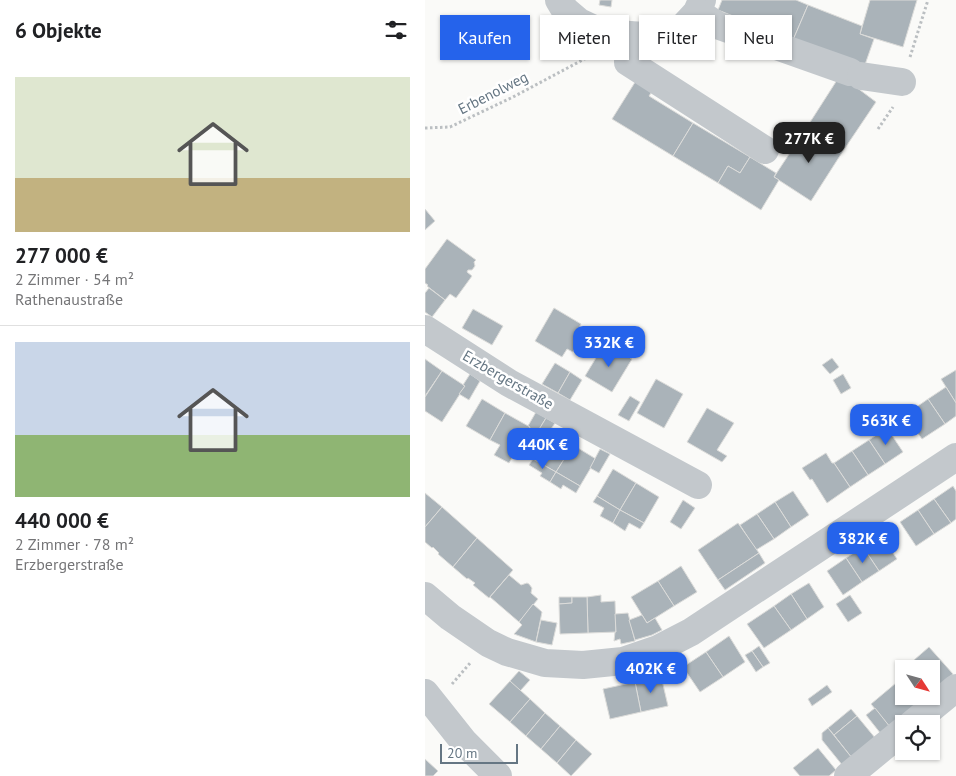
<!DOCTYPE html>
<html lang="de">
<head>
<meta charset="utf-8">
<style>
	body { margin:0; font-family:"PT Sans",sans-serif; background:#f2f2f2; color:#202124; height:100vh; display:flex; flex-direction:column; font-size:19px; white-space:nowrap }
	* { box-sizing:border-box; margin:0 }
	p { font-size:16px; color:#757577 }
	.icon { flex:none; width:28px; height:28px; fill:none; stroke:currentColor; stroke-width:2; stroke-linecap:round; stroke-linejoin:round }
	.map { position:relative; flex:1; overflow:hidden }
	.drawer { display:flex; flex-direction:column; background:#fff; width:425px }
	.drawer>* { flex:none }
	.banner { position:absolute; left:15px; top:15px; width:440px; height:45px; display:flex; gap:10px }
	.needle { width:32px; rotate:126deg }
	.fabs { position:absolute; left:470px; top:660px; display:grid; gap:10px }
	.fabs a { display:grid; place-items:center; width:45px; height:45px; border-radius:0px; background:#fff; box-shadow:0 1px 4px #0004; font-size:25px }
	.scale { position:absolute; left:15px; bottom:12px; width:78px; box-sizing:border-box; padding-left:5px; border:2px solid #657683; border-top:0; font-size:14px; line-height:18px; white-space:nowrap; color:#657683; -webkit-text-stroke:4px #fff; paint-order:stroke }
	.price { position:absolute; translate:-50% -42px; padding:0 11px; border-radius:10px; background:#2563eb; color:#fff; font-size:16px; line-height:32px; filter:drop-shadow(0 1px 2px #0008) }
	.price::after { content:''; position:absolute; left:50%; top:30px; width:15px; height:11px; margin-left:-8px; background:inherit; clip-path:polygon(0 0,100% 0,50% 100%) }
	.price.selected { background:#222; color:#fff }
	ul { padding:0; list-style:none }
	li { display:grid; align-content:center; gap:10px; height:265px; padding:0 15px }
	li+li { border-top:1px solid #e0e0e0 }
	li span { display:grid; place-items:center; height:155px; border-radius:0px; color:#555 }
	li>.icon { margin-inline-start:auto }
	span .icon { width:90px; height:90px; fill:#fffc; stroke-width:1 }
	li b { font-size:21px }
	h2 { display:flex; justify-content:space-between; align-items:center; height:60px; padding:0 15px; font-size:21px }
	.pill { padding:0 18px; border-radius:0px; background:#fff; box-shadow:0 1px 4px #0004; font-size:18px; line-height:45px }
	.pill.selected { background:#2563eb; color:#fff }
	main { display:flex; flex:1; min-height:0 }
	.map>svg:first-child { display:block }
	.building { fill:#aab3b9; stroke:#dcdcda }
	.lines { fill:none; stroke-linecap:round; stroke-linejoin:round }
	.path { stroke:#bbbfc2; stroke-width:3; stroke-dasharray:2.5 2.5; stroke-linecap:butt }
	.minor { stroke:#c3c8cc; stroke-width:28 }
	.labels { text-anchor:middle; stroke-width:5; stroke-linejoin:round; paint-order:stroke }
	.street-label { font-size:15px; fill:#657683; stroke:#fff }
</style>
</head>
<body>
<main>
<section class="drawer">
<h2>6 Objekte<svg class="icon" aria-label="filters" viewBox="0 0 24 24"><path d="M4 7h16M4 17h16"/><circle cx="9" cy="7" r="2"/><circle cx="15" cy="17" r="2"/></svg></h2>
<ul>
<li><span style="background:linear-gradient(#dfe7d0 65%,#c2b280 0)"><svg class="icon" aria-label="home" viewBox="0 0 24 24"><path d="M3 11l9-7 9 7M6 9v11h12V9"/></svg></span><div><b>277 000 €</b><p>2 Zimmer · 54 m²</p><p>Rathenaustraße</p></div></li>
<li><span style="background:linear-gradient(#c9d6e8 60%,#8fb573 0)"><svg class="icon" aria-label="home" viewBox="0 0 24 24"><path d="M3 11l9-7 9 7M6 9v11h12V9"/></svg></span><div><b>440 000 €</b><p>2 Zimmer · 78 m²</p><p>Erzbergerstraße</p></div></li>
</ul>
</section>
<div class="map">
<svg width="531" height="776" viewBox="0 0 531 776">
	<rect width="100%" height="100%" fill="#fafaf8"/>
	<g class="building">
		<path d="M175 0H187L186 7 174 5Z"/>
		<path d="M297 0H371L383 5 368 40 293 10Z"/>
		<path d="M445 0H492L478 47 435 34Z"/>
		<path d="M383 5 437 26 435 34 449 39 436 76 368 40Z"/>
		<path d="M414 77 431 87 451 102 418 151 382 127Z"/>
		<path d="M212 79 228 90 224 96 268 123 248 156 187 119Z"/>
		<path d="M268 123 325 157 315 173 303 166 293 183 248 156Z"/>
		<path d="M382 127 418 151 386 201 349 177Z"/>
		<path d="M325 157 351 173 349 177 354 180 336 210 293 183 303 166 315 173Z"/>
		<path d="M0 209 10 221 0 230Z"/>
		<path d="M22 239 51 260 49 262 50 266 47 270H43L42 272 47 276 31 298 25 294 20 300 2 286 3 285 0 283V269Z"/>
		<path d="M4 288 20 300 7 317 0 312V293Z"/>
		<path d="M129 308 156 324 151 333 157 336 148 352 142 349 137 357 110 341Z"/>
		<path d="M48 309 78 326 67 345 37 328Z"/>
		<path d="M180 343 207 359 187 392 160 376Z"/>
		<path d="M407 358 414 367 405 374 397 365Z"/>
		<path d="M0 359 17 371 0 396Z"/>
		<path d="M130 363 145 372 133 393 117 384Z"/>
		<path d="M531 370V403L516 379Z"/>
		<path d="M17 371 40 386 17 422 0 411V397Z"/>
		<path d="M145 372 157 380 145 400 133 393Z"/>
		<path d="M45 374 55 381 44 400 34 394 40 386 38 385Z"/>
		<path d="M418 374 426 388 416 394 408 380Z"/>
		<path d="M231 379 258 394 239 428 212 413Z"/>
		<path d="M521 387 531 403V416L520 424 503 399Z"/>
		<path d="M205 396 215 402 204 421 193 415Z"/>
		<path d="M57 399 80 413 65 440 41 426Z"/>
		<path d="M503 399 520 424 497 439 480 415Z"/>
		<path d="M282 408 309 423 292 450 302 456 297 462 262 442Z"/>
		<path d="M111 412 121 418 110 436 102 432 105 427 103 426Z"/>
		<path d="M80 413 105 427 84 463 69 455 75 445 65 440Z"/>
		<path d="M121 418 130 423 118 441 110 436Z"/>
		<path d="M462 428 478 452 460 464 444 440Z"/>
		<path d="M123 431 148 445 131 472 108 459Z"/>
		<path d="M444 440 460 464 443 475 427 451Z"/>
		<path d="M148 445 171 459 155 486 131 472Z"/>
		<path d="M175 449 185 454 174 473 165 468Z"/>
		<path d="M427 451 443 475 425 487 409 463Z"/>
		<path d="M401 453 407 463H409L425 487 402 503 387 479 385 480 377 468Z"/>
		<path d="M108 459 131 472 125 482 115 476 117 473 104 465Z"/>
		<path d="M188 469 211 483 195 510 172 496Z"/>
		<path d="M131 472 155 486 151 493 138 485 136 489 125 482Z"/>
		<path d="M211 483 234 497 219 523 195 510Z"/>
		<path d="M528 486 531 491V519L526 523 509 499Z"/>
		<path d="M368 491 384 515 366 527 350 502Z"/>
		<path d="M0 493 17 507 0 527Z"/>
		<path d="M172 496 195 510 188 523 175 516 179 508 168 502Z"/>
		<path d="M509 499 526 523 509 534 493 510Z"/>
		<path d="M258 500 270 508 256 529 245 522Z"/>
		<path d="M350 502 366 527 349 539 332 514Z"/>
		<path d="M17 507 52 538 28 567 13 554 14 553 8 547 7 548 0 542V527Z"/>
		<path d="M195 510 219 523 215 529 204 523 200 531 188 523Z"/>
		<path d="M493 510 509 534 491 546 475 522Z"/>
		<path d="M332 514 349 539 331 550 315 525Z"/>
		<path d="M313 523 334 553 293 580 273 550Z"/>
		<path d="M456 535 472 559 454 571 438 547Z"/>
		<path d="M52 538 88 570 64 598 48 585 50 583 43 578 42 579 28 567Z"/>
		<path d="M438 547 454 571 437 582 421 558Z"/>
		<path d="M334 553 340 563 300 590 293 580Z"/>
		<path d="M421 558 437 582 418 595 402 571Z"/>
		<path d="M256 566 272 592 249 606 233 581Z"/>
		<path d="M84 575 96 585 102 583 104 584 107 588 106 593 113 599 94 622 65 597Z"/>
		<path d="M233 581 249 606 222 623 206 597Z"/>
		<path d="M384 583 399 607 382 619 366 594Z"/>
		<path d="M366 594 382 619 366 630 349 606Z"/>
		<path d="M176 595V602L190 601 191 632 163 633 162 597Z"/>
		<path d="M425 595 437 613 423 622 411 604Z"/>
		<path d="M134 597H147V603L134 604Z"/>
		<path d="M147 597H162L163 633 135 634 134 604 147 603Z"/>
		<path d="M108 604 117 612 111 642 89 634 97 625 94 622Z"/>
		<path d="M349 606 366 630 339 648 322 624Z"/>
		<path d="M203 613 210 641 196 644 195 639 189 641 190 632H191L190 614Z"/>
		<path d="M217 615 222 623 230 618 237 630 227 635 210 640 204 620Z"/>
		<path d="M116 620 132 623 127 645 111 642Z"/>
		<path d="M304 636 320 662 298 677 281 652Z"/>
		<path d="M334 646 345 663 338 667 327 651Z"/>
		<path d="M504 647 528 674 506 693V669H483L481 667Z"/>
		<path d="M327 651 338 667 331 672 320 655Z"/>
		<path d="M281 652 298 677 275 692 258 667Z"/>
		<path d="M94 671 105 680 95 691 85 681Z"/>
		<path d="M236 676 243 706 216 712 210 682Z"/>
		<path d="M85 681 105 699 85 722 64 704Z"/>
		<path d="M210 682 216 712 185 719 178 689Z"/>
		<path d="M471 683 479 693V696H482L490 706 465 727 446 704Z"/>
		<path d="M402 685 407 692 387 706 383 699Z"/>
		<path d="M105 699 120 713 101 736 85 722Z"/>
		<path d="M450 708 465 727 456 734 441 715Z"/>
		<path d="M426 709 432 716 409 735 403 728Z"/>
		<path d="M120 713 135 726 116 749 101 736Z"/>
		<path d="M432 716 451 739 427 758 409 735Z"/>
		<path d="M135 726 151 740 132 763 116 749Z"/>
		<path d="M403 728 427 758 418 766 397 740V733Z"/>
		<path d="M151 740 167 754 146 776 132 763Z"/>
		<path d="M393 748 411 770 404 776H375L368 768Z"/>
		<path d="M0 759 13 771 8 776H0Z"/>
	</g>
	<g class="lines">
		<g class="path">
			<path d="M485 57 503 0"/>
			<path d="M0 128 25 127 88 97 165 56"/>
			<path d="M453 129 468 107"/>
			<path d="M27 684 46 662"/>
		</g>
		<g class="minor">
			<path d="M134 0 140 10 154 22 173 31 204 35 221 36 243 35 259 26 272 12 277 0"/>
			<path d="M272 12 292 25 425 72"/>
			<path d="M204 35 203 62 340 150"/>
			<path d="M436 76 477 82"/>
			<path d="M0 329 84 383 273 485"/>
			<path d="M0 596 25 617 63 643 82 652 120 663 158 665 198 661 233 649 266 632 531 457"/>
			<path d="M0 693 39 742 73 776"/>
			<path d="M487 724 531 688"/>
			<path d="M423 776 479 730"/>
		</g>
	</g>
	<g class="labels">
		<g class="street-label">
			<text transform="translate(68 93) rotate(-27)" y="5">Erbenolweg</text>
			<text transform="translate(83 380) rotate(30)" y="5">Erzbergerstraße</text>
		</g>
	</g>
</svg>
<div class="fabs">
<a><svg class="needle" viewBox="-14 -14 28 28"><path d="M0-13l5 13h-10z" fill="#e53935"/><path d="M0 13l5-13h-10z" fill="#757577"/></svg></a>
<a><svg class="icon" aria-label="locate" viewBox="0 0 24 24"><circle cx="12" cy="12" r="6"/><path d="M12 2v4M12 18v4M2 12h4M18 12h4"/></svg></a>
</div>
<div class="scale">20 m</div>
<b class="price selected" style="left:384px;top:164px">277K €</b>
<b class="price" style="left:184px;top:368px">332K €</b>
<b class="price" style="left:461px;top:446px">563K €</b>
<b class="price" style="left:118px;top:470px">440K €</b>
<b class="price" style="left:438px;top:564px">382K €</b>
<b class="price" style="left:226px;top:694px">402K €</b>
<div class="banner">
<a class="pill selected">Kaufen</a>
<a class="pill">Mieten</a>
<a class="pill">Filter</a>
<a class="pill">Neu</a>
</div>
</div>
</main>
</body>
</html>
